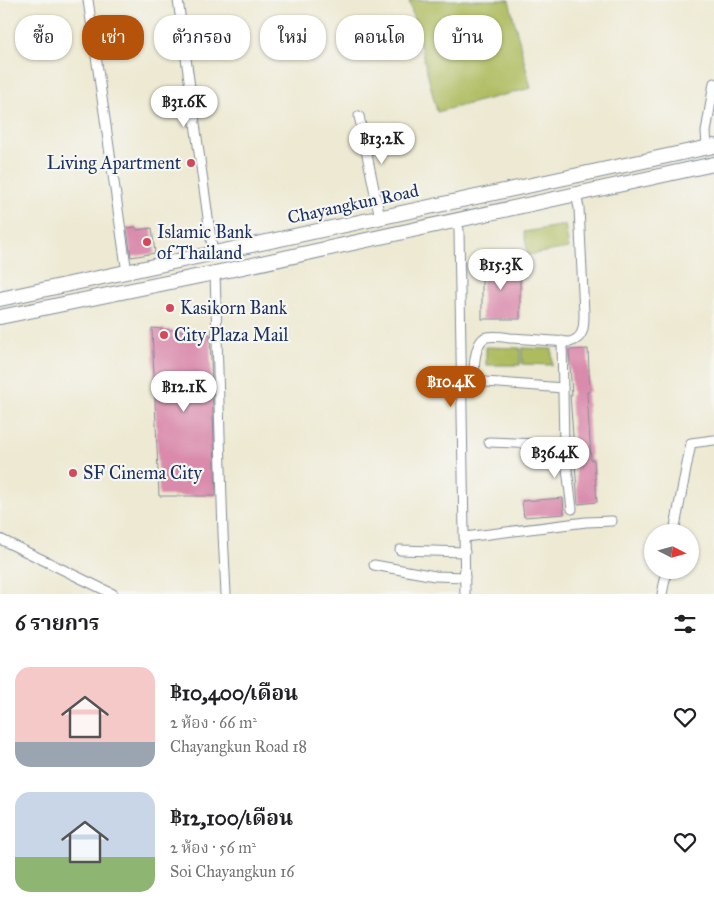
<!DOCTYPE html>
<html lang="th">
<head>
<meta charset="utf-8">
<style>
	body { margin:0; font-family:"IM FELL Great Primer","Noto Serif Thai",serif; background:#f6f6f6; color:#202124; height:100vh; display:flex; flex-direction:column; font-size:19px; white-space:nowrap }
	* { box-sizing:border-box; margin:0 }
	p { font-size:16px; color:#757577 }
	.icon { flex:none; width:28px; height:28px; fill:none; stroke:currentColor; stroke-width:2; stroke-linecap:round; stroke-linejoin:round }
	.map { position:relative; height:594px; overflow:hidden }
	.side { display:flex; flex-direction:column; background:#fff; flex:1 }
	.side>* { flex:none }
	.top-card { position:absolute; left:15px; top:15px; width:685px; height:45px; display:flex; gap:10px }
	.needle { width:32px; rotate:96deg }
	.tools { position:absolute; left:644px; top:524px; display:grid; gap:10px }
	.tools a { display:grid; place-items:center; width:55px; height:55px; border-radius:50%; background:#fff; box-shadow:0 1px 4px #0004; font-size:25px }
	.price { position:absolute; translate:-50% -42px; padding:0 11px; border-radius:18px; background:#fff; color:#222; font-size:16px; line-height:32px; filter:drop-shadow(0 1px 2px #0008) }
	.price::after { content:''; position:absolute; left:50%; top:30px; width:15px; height:11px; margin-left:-8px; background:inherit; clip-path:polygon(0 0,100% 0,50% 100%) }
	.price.on { background:#b45309; color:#fff }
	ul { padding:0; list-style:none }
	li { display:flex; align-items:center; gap:15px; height:125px; padding:0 15px }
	li span { display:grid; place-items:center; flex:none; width:140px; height:100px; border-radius:15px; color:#555 }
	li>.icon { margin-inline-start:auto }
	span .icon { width:60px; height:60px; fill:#fffc; stroke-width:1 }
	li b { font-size:21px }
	h2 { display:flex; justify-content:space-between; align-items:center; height:60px; padding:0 15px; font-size:21px }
	.pill { padding:0 18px; border-radius:20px; background:#fff; box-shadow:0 1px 4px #0004; font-size:18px; line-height:45px }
	.pill.on { background:#b45309; color:#fff }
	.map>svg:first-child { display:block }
	.pitch { fill:#aebc5f; stroke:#64765e }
	.building { fill:#da8bac }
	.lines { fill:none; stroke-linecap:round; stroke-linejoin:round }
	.minor-casing { stroke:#848c98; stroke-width:11 }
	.primary-casing { stroke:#848c98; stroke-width:16 }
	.minor { stroke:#fff; stroke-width:9 }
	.primary { stroke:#fff; stroke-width:14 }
	.poi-dot { fill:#d1495b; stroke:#f6f6f2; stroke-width:2 }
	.labels { text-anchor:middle; stroke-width:4.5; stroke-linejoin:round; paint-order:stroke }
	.poi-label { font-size:18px; fill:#1b2f5e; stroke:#f6f6f2; text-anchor:start }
	.street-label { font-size:18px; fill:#1b2f5e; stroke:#f6f6f2 }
</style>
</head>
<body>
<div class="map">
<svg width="714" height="594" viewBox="0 0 714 594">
	<rect width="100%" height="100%" fill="#f6f6f2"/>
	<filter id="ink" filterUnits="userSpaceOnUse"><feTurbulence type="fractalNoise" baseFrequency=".02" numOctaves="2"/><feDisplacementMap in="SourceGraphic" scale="10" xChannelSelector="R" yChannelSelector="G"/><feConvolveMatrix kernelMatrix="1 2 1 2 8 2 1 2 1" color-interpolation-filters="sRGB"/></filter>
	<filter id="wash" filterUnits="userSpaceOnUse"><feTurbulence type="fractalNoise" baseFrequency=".0096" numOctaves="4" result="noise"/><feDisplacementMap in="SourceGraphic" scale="20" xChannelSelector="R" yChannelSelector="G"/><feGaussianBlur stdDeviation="1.12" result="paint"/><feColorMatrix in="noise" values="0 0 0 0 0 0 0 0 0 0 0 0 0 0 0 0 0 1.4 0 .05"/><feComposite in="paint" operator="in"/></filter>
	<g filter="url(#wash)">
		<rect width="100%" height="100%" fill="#ede9d2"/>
		<g class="pitch">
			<path d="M409 0H509L531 88 437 112Z"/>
			<path d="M565 225 569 248 528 255 524 232Z"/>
			<path d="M486 347 520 348V365H486Z"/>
			<path d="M522 348 552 349V365L522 364Z"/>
		</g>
		<g id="blocks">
			<g class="building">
				<path d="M136 227 137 230 152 228 155 253 131 257 127 228Z"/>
				<rect x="482" y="264" width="38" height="55"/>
				<path d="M152 328 210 334 216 496H159Z"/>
				<path d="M588 349 590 392H587L591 460H594L597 502 578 504 570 395H572L569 350Z"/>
				<path d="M563 498 564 514 524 517 522 501Z"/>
			</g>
		</g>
	</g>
	<g filter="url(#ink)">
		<use href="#blocks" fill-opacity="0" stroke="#848c98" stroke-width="1"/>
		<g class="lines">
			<g class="minor-casing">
				<g id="minor">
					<path d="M88 0 127 273"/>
					<path d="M178 0 213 254"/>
					<path d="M359 116 380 218"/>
					<path d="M707 147 706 132 714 83"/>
					<path d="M456 220 459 230 465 594"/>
					<path d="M215 273 223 533 226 594"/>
					<path d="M562 341 564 445 572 509"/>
					<path d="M563 388 486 382C482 381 478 380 476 376 472 368 476 339 487 337 494 336 503 337 510 338 530 339 550 341 570 342 584 338 584 327 584 314L579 208 576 194"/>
					<path d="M489 442 564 445"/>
					<path d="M674 532 691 443 714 440"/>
					<path d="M465 537 586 522 612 521"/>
					<path d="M0 539 113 594"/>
					<path d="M400 550 465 552"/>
					<path d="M374 565 435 576 465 577"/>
					<path d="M662 594 667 570"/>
				</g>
			</g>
			<g class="primary-casing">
				<g id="primary">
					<path d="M0 299 714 146"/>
					<path d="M0 317 234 269 714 164"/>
				</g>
			</g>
			<use href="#minor" class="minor"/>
			<use href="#primary" class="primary"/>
		</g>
	</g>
	<g class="poi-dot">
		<circle cx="191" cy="163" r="5"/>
		<circle cx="147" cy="242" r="5"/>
		<circle cx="170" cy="308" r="5"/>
		<circle cx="164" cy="335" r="5"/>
		<circle cx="73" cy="473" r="5"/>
	</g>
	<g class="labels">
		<g class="poi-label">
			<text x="181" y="169" text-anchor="end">Living Apartment</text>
			<text x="157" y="238">Islamic Bank<tspan x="157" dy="21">of Thailand</tspan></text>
			<text x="180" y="314">Kasikorn Bank</text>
			<text x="174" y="341">City Plaza Mail</text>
			<text x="83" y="479">SF Cinema City</text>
		</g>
		<g class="street-label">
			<text transform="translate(353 204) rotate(-12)" y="6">Chayangkun Road</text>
		</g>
	</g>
</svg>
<div class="tools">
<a><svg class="needle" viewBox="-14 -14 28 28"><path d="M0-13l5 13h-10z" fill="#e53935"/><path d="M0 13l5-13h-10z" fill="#757577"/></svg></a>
</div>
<b class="price" style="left:184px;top:128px">฿31.6K</b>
<b class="price" style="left:382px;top:165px">฿13.2K</b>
<b class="price" style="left:501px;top:291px">฿15.3K</b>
<b class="price on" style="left:451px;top:408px">฿10.4K</b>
<b class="price" style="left:184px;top:413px">฿12.1K</b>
<b class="price" style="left:555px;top:479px">฿36.4K</b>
<div class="top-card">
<a class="pill">ซื้อ</a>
<a class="pill on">เช่า</a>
<a class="pill">ตัวกรอง</a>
<a class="pill">ใหม่</a>
<a class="pill">คอนโด</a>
<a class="pill">บ้าน</a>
</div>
</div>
<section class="side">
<h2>6 รายการ<svg class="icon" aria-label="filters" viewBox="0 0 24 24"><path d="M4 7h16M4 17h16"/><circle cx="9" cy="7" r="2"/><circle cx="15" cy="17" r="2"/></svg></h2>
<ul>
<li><span style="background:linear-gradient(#f6c9c9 75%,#9aa5b1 0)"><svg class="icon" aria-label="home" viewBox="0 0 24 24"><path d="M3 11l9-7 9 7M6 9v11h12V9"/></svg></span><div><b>฿10,400/เดือน</b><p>2 ห้อง · 66 m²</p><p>Chayangkun Road 18</p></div><svg class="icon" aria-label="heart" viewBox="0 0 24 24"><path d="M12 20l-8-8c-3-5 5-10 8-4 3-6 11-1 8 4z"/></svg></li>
<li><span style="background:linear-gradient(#c9d6e8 65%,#8fb573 0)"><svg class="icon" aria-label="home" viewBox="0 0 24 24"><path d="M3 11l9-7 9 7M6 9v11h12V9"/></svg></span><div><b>฿12,100/เดือน</b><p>2 ห้อง · 56 m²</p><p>Soi Chayangkun 16</p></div><svg class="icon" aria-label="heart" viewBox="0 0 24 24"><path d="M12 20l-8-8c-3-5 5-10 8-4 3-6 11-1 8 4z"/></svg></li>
</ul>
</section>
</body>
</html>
